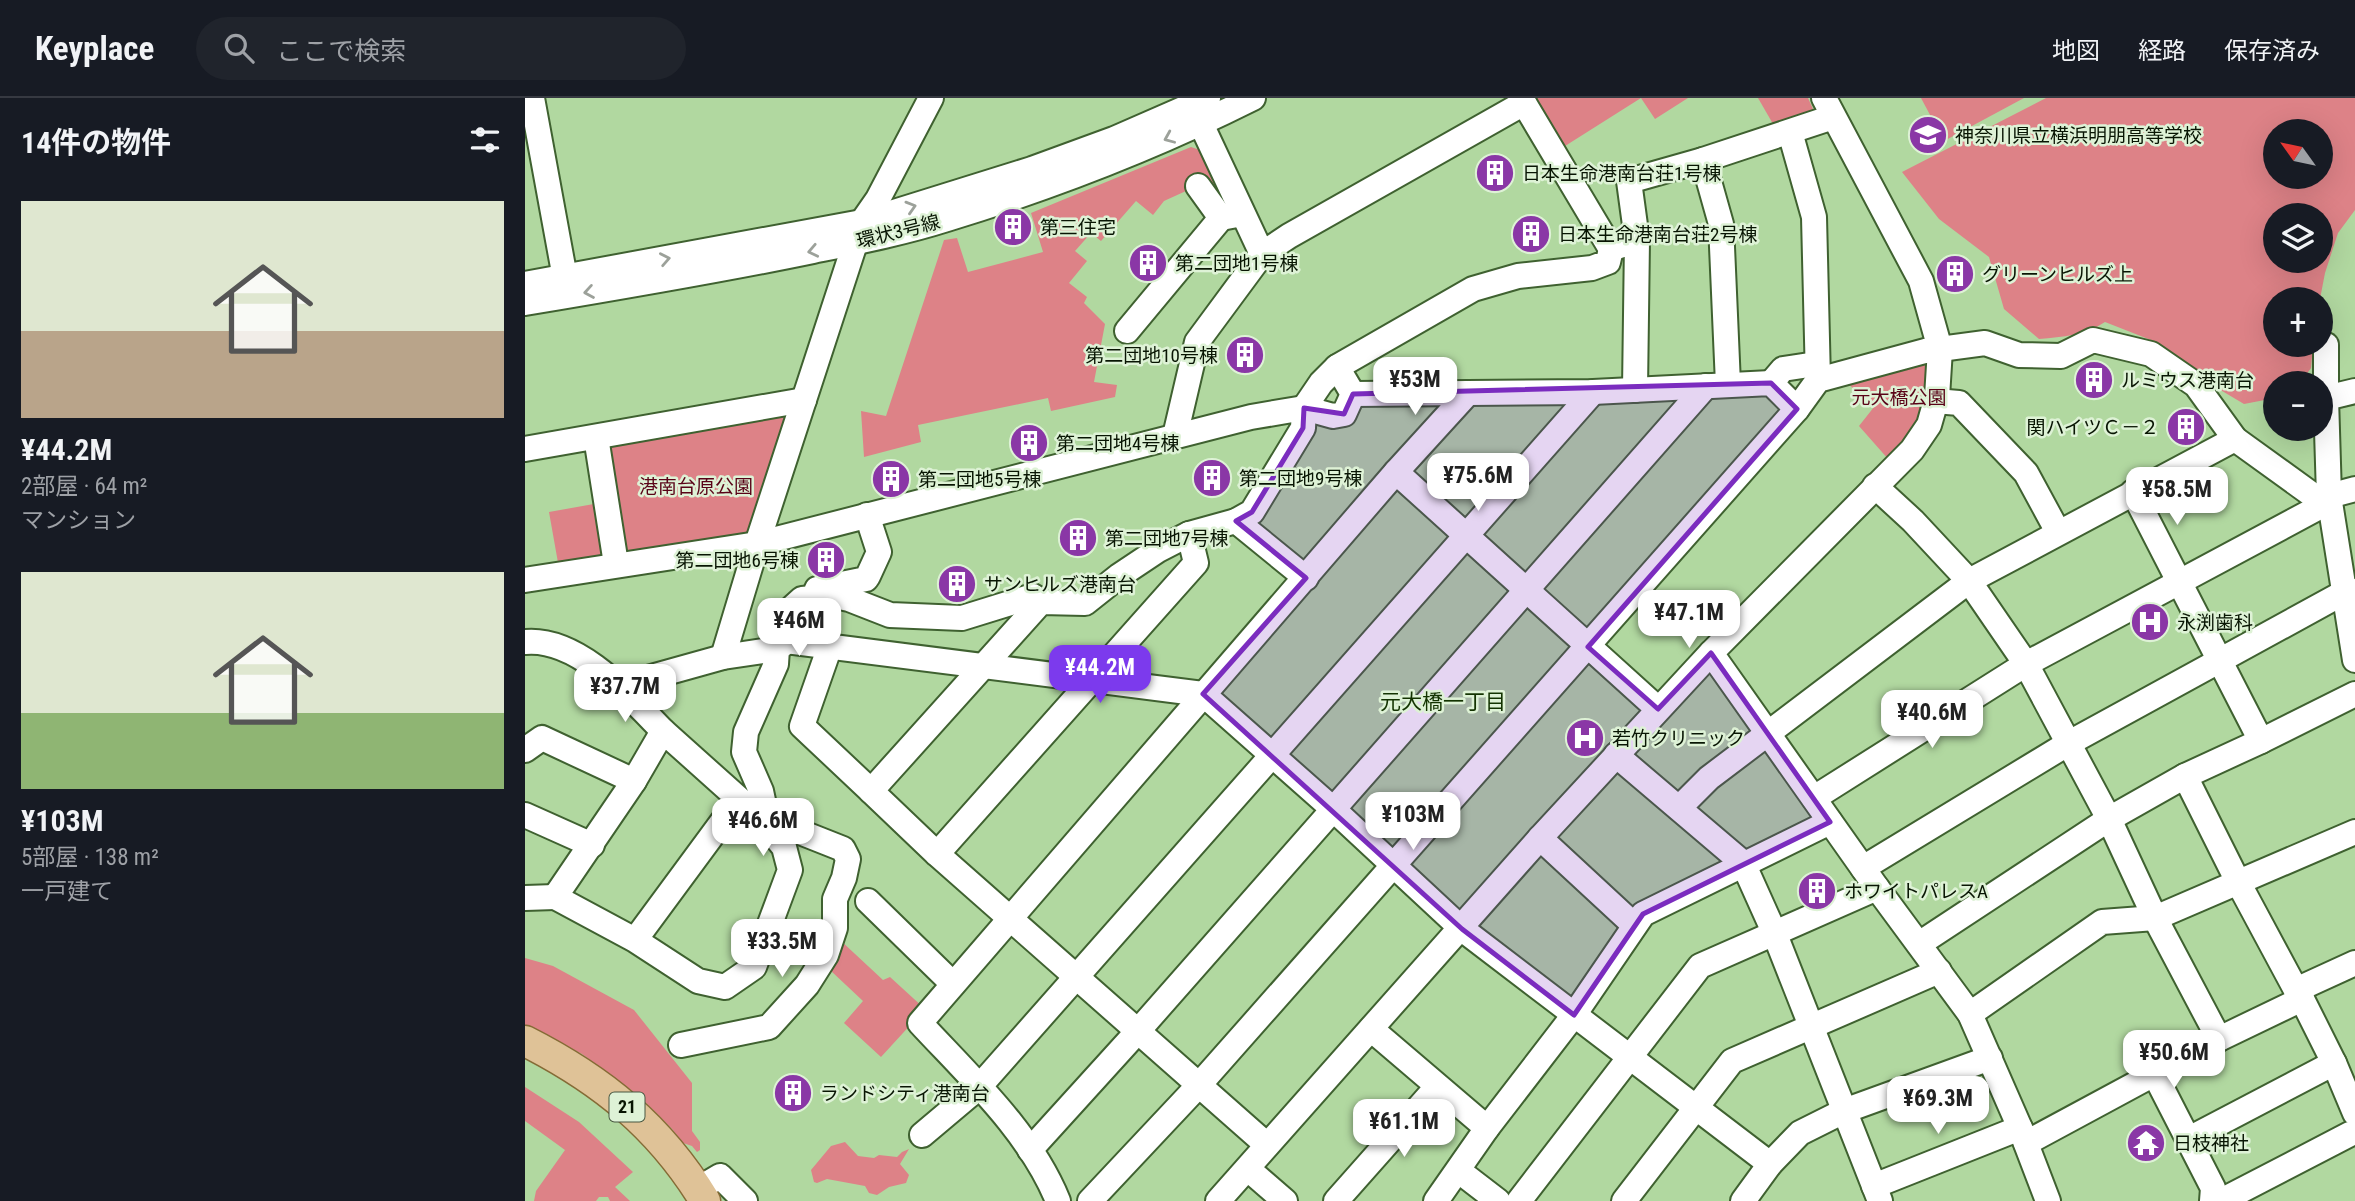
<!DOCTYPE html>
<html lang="ja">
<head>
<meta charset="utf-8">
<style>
	body { margin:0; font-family:"Roboto Condensed","Noto Sans JP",sans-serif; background:#20242c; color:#f1f3f6; height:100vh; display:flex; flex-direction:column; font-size:26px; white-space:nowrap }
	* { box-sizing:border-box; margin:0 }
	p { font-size:23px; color:#9ea1a6 }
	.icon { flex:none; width:38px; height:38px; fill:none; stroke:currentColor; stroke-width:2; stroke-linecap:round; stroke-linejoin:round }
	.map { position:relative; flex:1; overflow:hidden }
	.sheet { display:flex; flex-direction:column; background:#171b24; width:525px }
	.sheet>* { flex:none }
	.needle { width:46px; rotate:303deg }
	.tools { position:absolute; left:1738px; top:21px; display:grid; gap:14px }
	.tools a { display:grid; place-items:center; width:70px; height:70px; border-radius:50%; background:#171b24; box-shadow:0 7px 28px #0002; font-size:35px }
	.price { position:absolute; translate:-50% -60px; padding:0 16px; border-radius:14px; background:#fff; color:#222; font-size:23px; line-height:46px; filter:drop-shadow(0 2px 4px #0008) }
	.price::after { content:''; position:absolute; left:50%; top:42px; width:21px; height:16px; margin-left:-10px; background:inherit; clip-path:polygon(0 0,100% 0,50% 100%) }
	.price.current { background:#7c3aed; color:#fff }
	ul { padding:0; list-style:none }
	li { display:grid; align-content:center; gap:14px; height:371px; padding:0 21px }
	li span { display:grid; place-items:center; height:217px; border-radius:0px; color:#555 }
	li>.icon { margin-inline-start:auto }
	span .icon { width:126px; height:126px; fill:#fffc; stroke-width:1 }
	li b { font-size:30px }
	h2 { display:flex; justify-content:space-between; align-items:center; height:84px; padding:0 21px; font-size:30px }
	header { display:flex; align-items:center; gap:42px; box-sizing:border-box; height:98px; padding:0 35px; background:#171b24; border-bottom:2px solid #363941 }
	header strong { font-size:33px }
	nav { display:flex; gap:38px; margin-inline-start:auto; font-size:24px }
	.search { width:490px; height:63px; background:#20242c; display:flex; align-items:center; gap:18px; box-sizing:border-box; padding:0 24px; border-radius:38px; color:#9ea1a6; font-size:26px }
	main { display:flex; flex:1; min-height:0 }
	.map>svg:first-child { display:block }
	.green { fill:#dd8287; fill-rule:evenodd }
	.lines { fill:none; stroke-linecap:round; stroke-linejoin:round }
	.minor-casing { stroke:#3f6130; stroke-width:28 }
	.major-casing { stroke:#856b36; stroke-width:33 }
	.minor { stroke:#fff; stroke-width:24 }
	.major { stroke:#dfc297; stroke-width:30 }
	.oneway { stroke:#9ca19a }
	.marked { fill:#7b2cbf; fill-opacity:0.2; stroke:#7b2cbf; stroke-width:5; stroke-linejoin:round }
	.labels { text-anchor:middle; stroke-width:5; stroke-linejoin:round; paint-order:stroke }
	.shield { fill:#def2d6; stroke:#485742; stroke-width:2 }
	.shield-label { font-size:18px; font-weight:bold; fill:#081503 }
	.poi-label { font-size:19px; fill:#081503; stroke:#def2d6; text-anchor:start }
	.street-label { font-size:19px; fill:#081503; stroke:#def2d6 }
	.park-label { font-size:19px; fill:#590317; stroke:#def2d6 }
	.neighbourhood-label { font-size:21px; fill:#133301; stroke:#def2d6 }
</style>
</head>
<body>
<header>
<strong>Keyplace</strong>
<div class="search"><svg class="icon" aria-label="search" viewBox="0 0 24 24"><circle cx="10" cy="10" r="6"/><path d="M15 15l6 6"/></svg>ここで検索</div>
<nav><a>地図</a><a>経路</a><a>保存済み</a></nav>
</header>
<main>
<section class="sheet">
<h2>14件の物件<svg class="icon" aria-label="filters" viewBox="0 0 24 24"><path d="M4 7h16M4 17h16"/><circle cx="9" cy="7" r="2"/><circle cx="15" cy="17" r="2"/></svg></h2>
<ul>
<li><span style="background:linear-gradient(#dfe7d0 60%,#b9a48a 0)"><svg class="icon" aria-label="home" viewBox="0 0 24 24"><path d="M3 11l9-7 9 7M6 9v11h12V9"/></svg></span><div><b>¥44.2M</b><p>2部屋 · 64 m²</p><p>マンション</p></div></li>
<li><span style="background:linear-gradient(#dfe7d0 65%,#8fb573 0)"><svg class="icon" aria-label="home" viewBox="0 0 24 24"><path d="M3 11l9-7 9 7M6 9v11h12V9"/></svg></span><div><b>¥103M</b><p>5部屋 · 138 m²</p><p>一戸建て</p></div></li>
</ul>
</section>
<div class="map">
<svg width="1830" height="1103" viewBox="0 0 1830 1103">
	<rect width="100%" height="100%" fill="#b1d8a0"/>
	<g class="green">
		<path d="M997 0H1163L1130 21 1116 0 1029 55Z"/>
		<path d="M1233 0H1283L1294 24 1255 38Z"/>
		<path d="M1396 0H1499L1419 43Z"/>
		<path d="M1521 0H1830V112L1813 135 1800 175 1795 201H1750V247H1788L1786 270 1775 285H1750V300L1719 306 1682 284 1631 244 1580 224C1560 237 1538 239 1514 241L1479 211 1464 159 1414 121 1377 74ZM1750 33H1796V79H1750ZM1750 117H1796V163H1750Z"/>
		<path d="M666 49 690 57 718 117 672 88 639 103 628 117 611 103 576 143 566 135 550 153 562 163 544 185 562 199 559 205 580 226 569 284 592 287 590 299 526 313 523 300 393 327 396 344 339 359 336 313 361 318 419 142 432 140 443 174 518 154 506 115Z"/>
		<path d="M1404 262 1405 282 1396 322 1364 362 1334 328 1349 309 1321 284Z"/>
		<path d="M279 302 232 446 35 476 24 414 80 404 71 339Z"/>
		<path d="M315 842 358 882 365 879 400 911 356 959 319 925 338 903 305 872Z"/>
		<path d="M0 860 28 868 109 912 167 985V1033L175 1044V1052L172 1054 167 1048 158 1045 147 1031 114 998 57 956 0 927Z"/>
		<path d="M0 989 54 1024 108 1074 90 1089 105 1103H85L83 1099H74L71 1103H9L11 1093 40 1052 0 1023Z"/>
		<path d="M320 1044 333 1058 349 1060 354 1057 372 1059 377 1054 384 1051 375 1066 384 1077 381 1085 364 1089 352 1097 344 1095 340 1088 302 1081 292 1085 289 1084 286 1072 306 1048Z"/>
	</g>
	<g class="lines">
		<g class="minor-casing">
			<g id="minor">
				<path d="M7 0 38 169"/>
				<path d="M996 0 1086 151 1112 142 1110 292"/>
				<path d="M1299 0 1396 183 1415 251 1412 299 1404 327 1387 352 1186 555 1352 790 1445 916 1495 1030 1523 1103"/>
				<path d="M670 13 737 156 764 138 999 5"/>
				<path d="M1265 34 1289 119 1293 282"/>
				<path d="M1178 62 1196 126 1203 286"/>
				<path d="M673 88 696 120 712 117"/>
				<path d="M1112 142 1104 83 1178 62 1308 19"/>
				<path d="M0 186 337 124 507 71 589 41 683 0"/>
				<path d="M0 205C96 189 192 173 288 153 332 144 378 135 422 121 527 89 630 49 728 0"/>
				<path d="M602 233 696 120"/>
				<path d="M1801 247V300"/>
				<path d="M1246 285 1258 271 1291 266"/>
				<path d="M1830 293 1801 300 1804 398 1830 562"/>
				<path d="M828 296 1068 294 1246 285 1272 311 1293 282 1400 253 1460 245 1494 257 1536 258 1568 242 1626 256 1671 287 1710 341 1800 406"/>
				<path d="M1410 303 1434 305 1501 375 1533 434"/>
				<path d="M650 338 672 244 737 156"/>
				<path d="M71 339 91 466"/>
				<path d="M0 351 279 302"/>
				<path d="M871 374 1133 611"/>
				<path d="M1350 388 1388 423 1444 483 1501 566 1584 721 1630 820 1694 941"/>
				<path d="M1608 394 1736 643"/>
				<path d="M711 423 781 480"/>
				<path d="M0 482 232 446 726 319 779 310 808 318 819 316 828 296 812 269 948 191 993 178 1067 170 1083 164 1086 151"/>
				<path d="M292 491 341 481 343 478 354 454 342 417"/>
				<path d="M0 544C53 539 104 598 138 633"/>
				<path d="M257 547 253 540 257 519 277 501 309 498 324 501 365 517 437 520 508 498 516 504"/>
				<path d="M305 548 277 628 346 693"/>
				<path d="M252 551 261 543 678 596 808 711 937 831 1245 1066"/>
				<path d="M198 559 232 446 337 124 353 101 406 0"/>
				<path d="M94 588 198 559 252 551 251 566 221 634 219 654 236 693 244 731 259 749 265 772 229 869 200 889 173 883 110 842 30 799 109 683 138 633 214 701 110 842"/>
				<path d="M0 652 17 640 109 683"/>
				<path d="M1091 657 1218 765 1249 834 1355 1103"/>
				<path d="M1660 678 1713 784 1771 892 1777 901 1809 965 1830 1015"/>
				<path d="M1289 700 1501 566 1800 406 1804 398 1830 391"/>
				<path d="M1154 710 1184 680 1444 483 1710 341"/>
				<path d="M0 717 67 747"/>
				<path d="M1015 740 1109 827"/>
				<path d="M412 756 671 465 664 436"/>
				<path d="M1338 770 1544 645 1818 495 1830 493"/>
				<path d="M0 800 30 799"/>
				<path d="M343 803 428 886"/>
				<path d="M1394 846 1584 721 1660 678 1736 643 1830 596"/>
				<path d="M1771 892 1830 865"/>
				<path d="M1445 916 1577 824 1630 820 1830 734"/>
				<path d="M846 931 962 1030"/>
				<path d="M156 947 244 929 282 887 301 857 310 830V801L319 780 323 761 318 751 275 734 244 731 237 724"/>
				<path d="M1630 977 1688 1090 1687 1103"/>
				<path d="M397 1037 454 989 1068 294"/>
				<path d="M1664 1041 1809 965"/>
				<path d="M1501 1045 1694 941 1777 901"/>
				<path d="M742 1047 412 756 346 693 516 504 560 505 594 478 633 452 664 436 711 423 727 414 778 330 779 310 796 285 812 269"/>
				<path d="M505 1052 613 933 1181 288"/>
				<path d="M723 1071 760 1103"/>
				<path d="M934 1073 973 1103"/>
				<path d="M1349 1088 1495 1030"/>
				<path d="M173 1091 195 1078 220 1103"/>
				<path d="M533 1103C505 1034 445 979 395 925L871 374 943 295"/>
				<path d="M565 1103 674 987 1272 311"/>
				<path d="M693 1103 1015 740 1186 555"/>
				<path d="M811 1103 912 989"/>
				<path d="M911 1103 962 1030 1049 917 1118 816 1305 724"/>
				<path d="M994 1103 1175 868 1352 790"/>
				<path d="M1099 1103 1207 963 1414 873"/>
				<path d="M1218 1103 1245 1066 1275 1035 1319 1013 1465 960"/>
				<path d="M1696 1103 1825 1036"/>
			</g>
		</g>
		<g class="major-casing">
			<path id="major" d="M0 943C77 982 135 1029 180 1103"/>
		</g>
		<use href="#minor" class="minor"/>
		<use href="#major" class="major"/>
	</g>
	<defs><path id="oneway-chevron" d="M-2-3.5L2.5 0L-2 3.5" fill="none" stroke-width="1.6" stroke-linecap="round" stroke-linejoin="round" transform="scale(1.75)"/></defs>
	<g class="oneway">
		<use href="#oneway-chevron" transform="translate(644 40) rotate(157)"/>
		<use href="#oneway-chevron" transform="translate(386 109) rotate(-17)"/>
		<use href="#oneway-chevron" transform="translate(288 153) rotate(168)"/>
		<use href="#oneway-chevron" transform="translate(140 161) rotate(-11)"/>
		<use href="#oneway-chevron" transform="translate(64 194) rotate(170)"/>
	</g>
	<path class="marked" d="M1246 285 1272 311 1063 549 1133 611 1186 555 1305 724 1118 816 1049 917 937 831 678 596 781 480 711 423 727 414 778 330 779 310 819 316 828 296Z"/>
	<defs>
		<g id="school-disc" transform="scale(2.0125)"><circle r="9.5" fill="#8a37a6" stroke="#def2d6"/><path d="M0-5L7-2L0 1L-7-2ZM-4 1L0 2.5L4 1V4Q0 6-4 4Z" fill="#fff"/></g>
		<g id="building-disc" transform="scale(2.0125)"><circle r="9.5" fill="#8a37a6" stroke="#def2d6"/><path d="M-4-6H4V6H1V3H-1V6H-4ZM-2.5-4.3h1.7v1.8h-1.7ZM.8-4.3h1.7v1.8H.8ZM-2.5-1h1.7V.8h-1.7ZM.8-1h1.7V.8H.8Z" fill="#fff"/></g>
		<g id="hospital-disc" transform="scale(2.0125)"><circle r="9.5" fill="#8a37a6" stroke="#def2d6"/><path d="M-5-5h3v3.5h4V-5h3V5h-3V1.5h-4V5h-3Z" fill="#fff"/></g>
		<g id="temple-disc" transform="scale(2.0125)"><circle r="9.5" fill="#8a37a6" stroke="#def2d6"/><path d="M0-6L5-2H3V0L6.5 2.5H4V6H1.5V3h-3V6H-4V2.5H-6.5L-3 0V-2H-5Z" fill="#fff"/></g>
	</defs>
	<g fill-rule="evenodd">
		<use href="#school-disc" x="1403" y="37"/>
		<use href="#building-disc" x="970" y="75"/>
		<use href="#building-disc" x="488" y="129"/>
		<use href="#building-disc" x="1006" y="136"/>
		<use href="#building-disc" x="623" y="165"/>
		<use href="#building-disc" x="1430" y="176"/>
		<use href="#building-disc" x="720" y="257"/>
		<use href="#building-disc" x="1569" y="282"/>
		<use href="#building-disc" x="1661" y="329"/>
		<use href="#building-disc" x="504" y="345"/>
		<use href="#building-disc" x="687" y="380"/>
		<use href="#building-disc" x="366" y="381"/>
		<use href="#building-disc" x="553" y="440"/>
		<use href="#building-disc" x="301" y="462"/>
		<use href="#building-disc" x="432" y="486"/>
		<use href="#hospital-disc" x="1625" y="524"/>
		<use href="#hospital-disc" x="1060" y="640"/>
		<use href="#building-disc" x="1292" y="793"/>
		<use href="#building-disc" x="268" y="995"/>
		<use href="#temple-disc" x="1621" y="1045"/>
	</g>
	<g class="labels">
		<rect class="shield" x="84.5" y="994.5" width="35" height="29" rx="5"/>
		<g class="shield-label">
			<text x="102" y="1015">21</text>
		</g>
		<g class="poi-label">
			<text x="1430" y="44">神奈川県立横浜明朋高等学校</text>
			<text x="997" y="82">日本生命港南台荘1号棟</text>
			<text x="515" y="136">第三住宅</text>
			<text x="1033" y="143">日本生命港南台荘2号棟</text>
			<text x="650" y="172">第二団地1号棟</text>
			<text x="1457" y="183">グリーンヒルズ上</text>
			<text x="693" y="264" text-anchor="end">第二団地10号棟</text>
			<text x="1596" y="289">ルミウス港南台</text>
			<text x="1634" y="336" text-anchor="end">関ハイツＣ－２</text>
			<text x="531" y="352">第二団地4号棟</text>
			<text x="714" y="387">第二団地9号棟</text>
			<text x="393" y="388">第二団地5号棟</text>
			<text x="580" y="447">第二団地7号棟</text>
			<text x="274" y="469" text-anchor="end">第二団地6号棟</text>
			<text x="459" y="493">サンヒルズ港南台</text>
			<text x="1652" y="531">永渕歯科</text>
			<text x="1087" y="647">若竹クリニック</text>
			<text x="1319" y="800">ホワイトパレスA</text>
			<text x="295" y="1002">ランドシティ港南台</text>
			<text x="1648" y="1052">日枝神社</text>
		</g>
		<g class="street-label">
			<text transform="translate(373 133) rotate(-14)" y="7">環状3号線</text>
		</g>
		<g class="park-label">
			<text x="1374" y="306">元大橋公園</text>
			<text x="171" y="395">港南台原公園</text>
		</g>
		<g class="neighbourhood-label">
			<text x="918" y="611">元大橋一丁目</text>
		</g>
	</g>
</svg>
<div class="tools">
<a><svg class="needle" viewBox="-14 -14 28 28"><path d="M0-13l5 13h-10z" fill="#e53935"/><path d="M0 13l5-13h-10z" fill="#9ea1a6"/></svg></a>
<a><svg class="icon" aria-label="layers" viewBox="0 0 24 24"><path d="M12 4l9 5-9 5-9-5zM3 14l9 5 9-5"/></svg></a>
<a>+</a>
<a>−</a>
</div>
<b class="price" style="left:890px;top:319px">¥53M</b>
<b class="price" style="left:953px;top:415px">¥75.6M</b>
<b class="price" style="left:1652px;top:429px">¥58.5M</b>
<b class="price" style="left:1164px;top:552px">¥47.1M</b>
<b class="price" style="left:274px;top:560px">¥46M</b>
<b class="price current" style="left:575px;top:607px">¥44.2M</b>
<b class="price" style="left:100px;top:626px">¥37.7M</b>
<b class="price" style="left:1407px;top:652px">¥40.6M</b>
<b class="price" style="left:888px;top:754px">¥103M</b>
<b class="price" style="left:238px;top:760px">¥46.6M</b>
<b class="price" style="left:257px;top:881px">¥33.5M</b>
<b class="price" style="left:1649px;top:992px">¥50.6M</b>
<b class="price" style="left:1413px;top:1038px">¥69.3M</b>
<b class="price" style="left:879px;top:1061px">¥61.1M</b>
</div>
</main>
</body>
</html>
